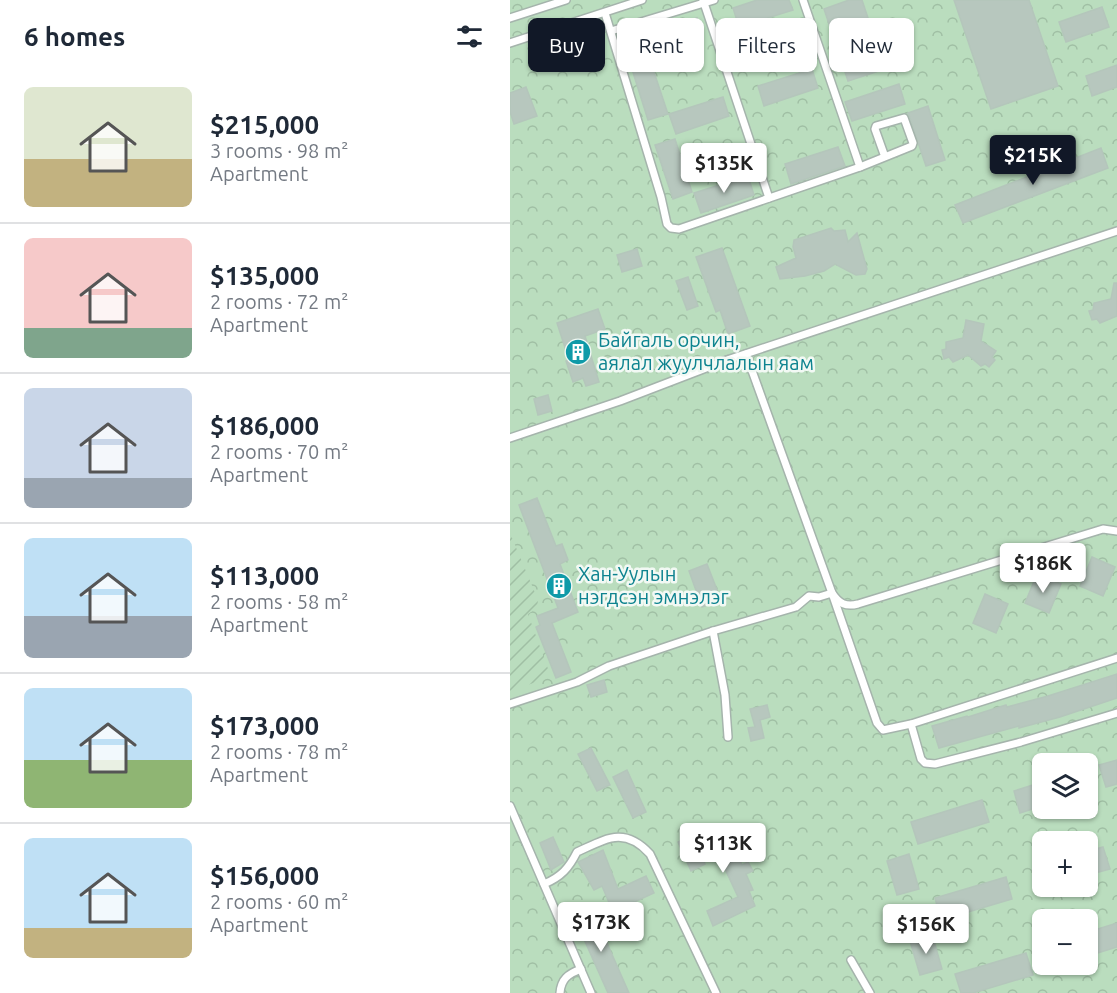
<!DOCTYPE html>
<html lang="en">
<head>
<meta charset="utf-8">
<style>
	body { margin:0; font-family:Ubuntu,sans-serif; background:#f2f2f3; color:#1f2937; height:100vh; display:flex; flex-direction:column; font-size:22px; white-space:nowrap }
	* { box-sizing:border-box; margin:0 }
	p { font-size:20px; color:#747a83 }
	.icon { flex:none; width:33px; height:33px; fill:none; stroke:currentColor; stroke-width:2; stroke-linecap:round; stroke-linejoin:round }
	.map { position:relative; flex:1; overflow:hidden }
	.panel { display:flex; flex-direction:column; background:#fff; width:510px }
	.panel>* { flex:none }
	.hud { position:absolute; left:18px; top:18px; width:498px; height:54px; display:flex; gap:12px }
	.tools { position:absolute; left:522px; top:753px; display:grid; gap:12px }
	.tools a { display:grid; place-items:center; width:66px; height:66px; border-radius:9px; background:#fff; box-shadow:0 2px 4px #0004; font-size:30px }
	.price { position:absolute; translate:-50% -51px; padding:0 14px; border-radius:6px; background:#fff; color:#222; font-size:20px; line-height:39px; filter:drop-shadow(0 2px 3px #0008) }
	.price::after { content:''; position:absolute; left:50%; top:36px; width:18px; height:14px; margin-left:-9px; background:inherit; clip-path:polygon(0 0,100% 0,50% 100%) }
	.price.selected { background:#111827; color:#fff }
	ul { padding:0; list-style:none }
	li { display:flex; align-items:center; gap:18px; height:150px; padding:0 24px }
	li+li { border-top:2px solid #e0e1e3 }
	li span { display:grid; place-items:center; flex:none; width:168px; height:120px; border-radius:9px; color:#555 }
	li>.icon { margin-inline-start:auto }
	span .icon { width:72px; height:72px; fill:#fffc; stroke-width:1 }
	li b { font-size:26px }
	h2 { display:flex; justify-content:space-between; align-items:center; height:72px; padding:0 24px; font-size:26px }
	.tag { padding:0 21px; border-radius:9px; background:#fff; box-shadow:0 2px 4px #0004; font-size:21px; line-height:54px }
	.tag.selected { background:#111827; color:#fff }
	main { display:flex; flex:1; min-height:0 }
	.map>svg:first-child { display:block }
	.forest { fill:url(#forest-crowns); fill-rule:evenodd }
	.garden { fill:url(#garden-furrows) }
	.building { fill:#b7c7be; stroke:#b4c6bb; stroke-width:1.5 }
	.lines { fill:none; stroke-linecap:round; stroke-linejoin:round }
	.minor-casing { stroke:#a5b4ac; stroke-width:10 }
	.minor { stroke:#fff; stroke-width:7 }
	.labels { text-anchor:middle; stroke-width:5; stroke-linejoin:round; paint-order:stroke }
	.culture-label { font-size:20px; fill:#0d838f; stroke:#f2f9f4; text-anchor:start }
</style>
</head>
<body>
<main>
<section class="panel">
<h2>6 homes<svg class="icon" aria-label="filters" viewBox="0 0 24 24"><path d="M4 7h16M4 17h16"/><circle cx="9" cy="7" r="2"/><circle cx="15" cy="17" r="2"/></svg></h2>
<ul>
<li><span style="background:linear-gradient(#dfe7d0 60%,#c2b280 0)"><svg class="icon" aria-label="home" viewBox="0 0 24 24"><path d="M3 11l9-7 9 7M6 9v11h12V9"/></svg></span><div><b>$215,000</b><p>3 rooms · 98 m²</p><p>Apartment</p></div></li>
<li><span style="background:linear-gradient(#f6c9c9 75%,#7fa58c 0)"><svg class="icon" aria-label="home" viewBox="0 0 24 24"><path d="M3 11l9-7 9 7M6 9v11h12V9"/></svg></span><div><b>$135,000</b><p>2 rooms · 72 m²</p><p>Apartment</p></div></li>
<li><span style="background:linear-gradient(#c9d6e8 75%,#9aa5b1 0)"><svg class="icon" aria-label="home" viewBox="0 0 24 24"><path d="M3 11l9-7 9 7M6 9v11h12V9"/></svg></span><div><b>$186,000</b><p>2 rooms · 70 m²</p><p>Apartment</p></div></li>
<li><span style="background:linear-gradient(#bfe0f5 65%,#9aa5b1 0)"><svg class="icon" aria-label="home" viewBox="0 0 24 24"><path d="M3 11l9-7 9 7M6 9v11h12V9"/></svg></span><div><b>$113,000</b><p>2 rooms · 58 m²</p><p>Apartment</p></div></li>
<li><span style="background:linear-gradient(#bfe0f5 60%,#8fb573 0)"><svg class="icon" aria-label="home" viewBox="0 0 24 24"><path d="M3 11l9-7 9 7M6 9v11h12V9"/></svg></span><div><b>$173,000</b><p>2 rooms · 78 m²</p><p>Apartment</p></div></li>
<li><span style="background:linear-gradient(#bfe0f5 75%,#c2b280 0)"><svg class="icon" aria-label="home" viewBox="0 0 24 24"><path d="M3 11l9-7 9 7M6 9v11h12V9"/></svg></span><div><b>$156,000</b><p>2 rooms · 60 m²</p><p>Apartment</p></div></li>
</ul>
</section>
<div class="map">
<svg width="607" height="993" viewBox="0 0 607 993">
	<defs>
		<pattern id="forest-crowns" width="20" height="18" patternUnits="userSpaceOnUse" patternTransform="scale(1.5)"><rect width="20" height="18" fill="#baddbe"/><path d="M2 6a3 3 0 1 1 6 0M12 15a3 3 0 1 1 6 0" fill="none" stroke="#a0bfa4"/></pattern>
		<pattern id="garden-furrows" width="10" height="10" patternUnits="userSpaceOnUse" patternTransform="scale(1.5)"><rect width="10" height="10" fill="#baddbe"/><path d="M-1 1l2-2M0 10L10 0M9 11l2-2" fill="none" stroke="#a0bfa4"/></pattern>
	</defs>
	<rect width="100%" height="100%" fill="#e2ece6"/>
	<path class="forest" d="M0 0H607V993H0ZM532 764H578V808H532ZM532 842H578V886H532ZM532 920H578V964H532Z"/>
	<path class="garden" d="M0 533 28 600 27 608 18 614 41 677 0 691Z"/>
	<g class="building">
		<path d="M247 0H279L283 10 229 27 223 8Z"/>
		<path d="M339 0H352L375 69 338 81 314 9Z"/>
		<path d="M444 0H519L548 86 481 109Z"/>
		<path d="M592 7 599 27 556 42 549 22Z"/>
		<path d="M187 18 193 38 140 55 133 35Z"/>
		<path d="M140 60 158 114 138 120 121 66Z"/>
		<path d="M607 65V87L582 96 576 76Z"/>
		<path d="M302 69 308 88 254 106 248 86Z"/>
		<path d="M389 84 395 104 342 121 335 102Z"/>
		<path d="M16 87 27 116 4 124 0 112V93Z"/>
		<path d="M213 97 219 116 166 134 159 114Z"/>
		<path d="M418 106 435 160 416 166 398 113Z"/>
		<path d="M165 139 182 192 163 199 145 145Z"/>
		<path d="M328 147 335 166 281 184 275 164Z"/>
		<path d="M591 148 598 168 453 223 445 205Z"/>
		<path d="M238 176 244 195 191 213 184 193Z"/>
		<path d="M321 228 324 231 335 230 338 242 347 233 357 269 355 274 346 275 325 264 314 271 295 276 270 279 266 267 286 258 283 247 284 240Z"/>
		<path d="M212 248 240 326 218 334 210 310 206 312 186 257Z"/>
		<path d="M127 249 132 266 112 272 107 255Z"/>
		<path d="M178 277 188 306 177 310 166 281Z"/>
		<path d="M604 283H607V316L590 323 587 319 582 320 579 311 583 310 584 303 601 299Z"/>
		<path d="M88 309 95 329 75 336 89 382 76 386 73 378 63 382 56 361 59 360 47 323Z"/>
		<path d="M456 320 474 324 471 341 486 351 482 357 485 360 479 367 475 364 471 366 458 355 443 362 439 357 434 359 432 350 436 349V342L453 338Z"/>
		<path d="M38 395 42 411 28 415 24 399Z"/>
		<path d="M27 498 46 546 52 544 58 560 50 564 68 612 42 623 61 672 46 678 26 627 30 625 27 616 48 608 9 505Z"/>
		<path d="M582 557 605 567 593 596 570 586Z"/>
		<path d="M197 564 211 600 192 607 179 571Z"/>
		<path d="M527 574 551 584 539 613 515 603Z"/>
		<path d="M475 594 498 604 486 633 463 623Z"/>
		<path d="M607 674V698L550 717 509 728V726L429 748 422 726 457 716 458 717 496 705 497 707 538 696Z"/>
		<path d="M94 680 97 692 81 697 77 685Z"/>
		<path d="M257 705 260 717 250 720 254 738 241 741 238 728 245 727 240 709Z"/>
		<path d="M81 748 100 785 87 791 68 754Z"/>
		<path d="M607 760V784L596 787 589 765Z"/>
		<path d="M117 770 136 812 123 818 103 777Z"/>
		<path d="M532 782V806L510 813 504 791Z"/>
		<path d="M472 800 479 822 408 844 401 822Z"/>
		<path d="M217 833 232 865 238 862 243 871 236 874 243 890 239 891 245 906 203 926 197 911 228 897 208 854 194 861 195 864 181 871 168 842 182 835 189 851 204 844 202 840Z"/>
		<path d="M43 837 54 862 41 870 30 843Z"/>
		<path d="M593 847 600 869 578 875V851Z"/>
		<path d="M93 850 108 889 136 876 144 893 103 912 92 886 84 890 68 862Z"/>
		<path d="M399 854 409 889 387 895 377 861Z"/>
		<path d="M496 877 502 899 431 920 425 898Z"/>
		<path d="M82 909 119 993H98L64 917Z"/>
		<path d="M607 923V947L578 956V932Z"/>
		<path d="M422 934 432 969 410 975 400 941Z"/>
		<path d="M516 953 523 975 463 993H451L445 974Z"/>
	</g>
	<g class="lines">
		<g class="minor-casing">
			<g id="minor">
				<path d="M193 0 259 198"/>
				<path d="M293 0 350 167"/>
				<path d="M95 13 151 197 157 224 161 228 169 229 350 167 402 146 403 143 394 118 366 126 365 129 375 157"/>
				<path d="M0 18 56 0"/>
				<path d="M101 31 204 0"/>
				<path d="M0 43 132 0"/>
				<path d="M236 354 322 593C329 604 336 607 348 604L593 529 607 531"/>
				<path d="M0 438 110 401 217 360 607 231"/>
				<path d="M203 631 215 695 218 737"/>
				<path d="M0 704 67 682 99 666 203 631 286 607 299 596 309 597 322 593 367 723 373 730 401 724 607 658"/>
				<path d="M401 724 411 759 415 763 425 764 511 742 607 713"/>
				<path d="M0 806 81 993"/>
				<path d="M34 884C51 877 59 868 67 852 96 839 114 826 140 854L206 993"/>
				<path d="M341 960 360 993"/>
				<path d="M50 993C51 979 58 974 71 969"/>
			</g>
		</g>
		<use href="#minor" class="minor"/>
	</g>
	<defs>
		<g id="building-disc" transform="scale(1.35)"><circle r="9.5" fill="#0f9aa8" stroke="#f2f9f4"/><path d="M-4-6H4V6H1V3H-1V6H-4ZM-2.5-4.3h1.7v1.8h-1.7ZM.8-4.3h1.7v1.8H.8ZM-2.5-1h1.7V.8h-1.7ZM.8-1h1.7V.8H.8Z" fill="#fff"/></g>
	</defs>
	<g fill-rule="evenodd">
		<use href="#building-disc" x="68" y="352"/>
		<use href="#building-disc" x="49" y="586"/>
	</g>
	<g class="labels">
		<g class="culture-label">
			<text x="88" y="347">Байгаль орчин,<tspan x="88" dy="23">аялал жуулчлалын яам</tspan></text>
			<text x="68" y="581">Хан-Уулын<tspan x="68" dy="23">нэгдсэн эмнэлэг</tspan></text>
		</g>
	</g>
</svg>
<div class="tools">
<a><svg class="icon" aria-label="layers" viewBox="0 0 24 24"><path d="M12 4l9 5-9 5-9-5zM3 14l9 5 9-5"/></svg></a>
<a>+</a>
<a>−</a>
</div>
<b class="price selected" style="left:523px;top:186px">$215K</b>
<b class="price" style="left:214px;top:194px">$135K</b>
<b class="price" style="left:533px;top:594px">$186K</b>
<b class="price" style="left:213px;top:874px">$113K</b>
<b class="price" style="left:91px;top:953px">$173K</b>
<b class="price" style="left:416px;top:955px">$156K</b>
<div class="hud">
<a class="tag selected">Buy</a>
<a class="tag">Rent</a>
<a class="tag">Filters</a>
<a class="tag">New</a>
</div>
</div>
</main>
</body>
</html>
